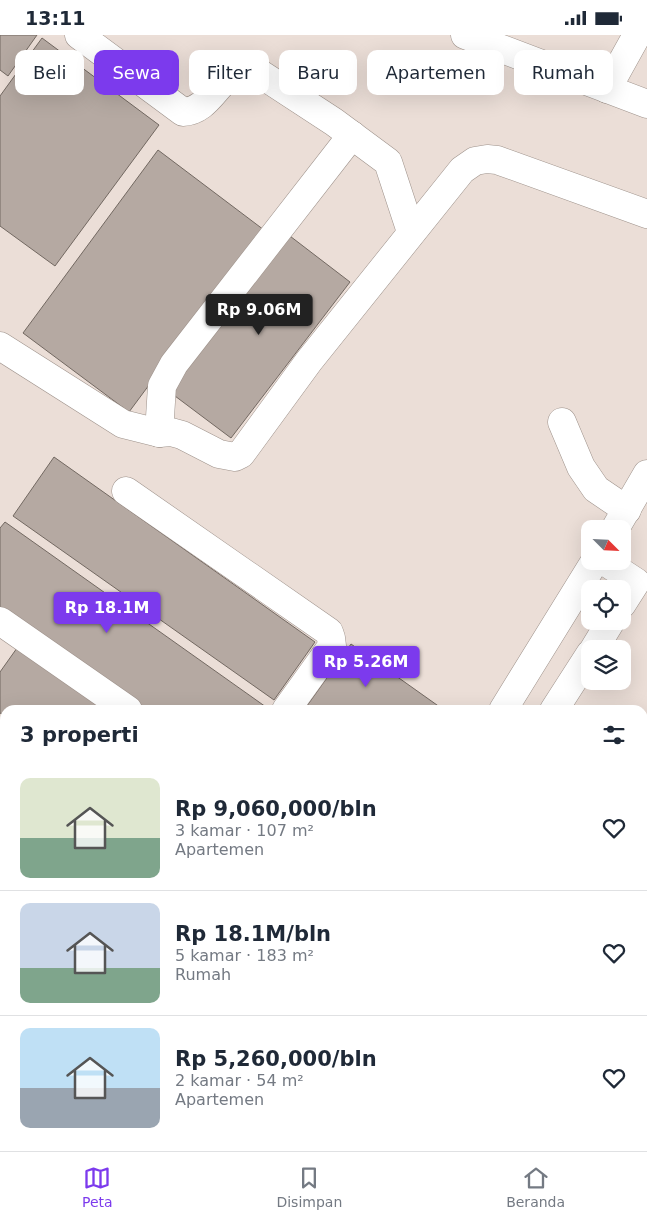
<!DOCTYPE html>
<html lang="id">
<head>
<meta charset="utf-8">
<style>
	body { margin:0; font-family:"DejaVu Sans",sans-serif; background:#f2f2f3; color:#1f2937; height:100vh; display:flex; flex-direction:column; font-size:19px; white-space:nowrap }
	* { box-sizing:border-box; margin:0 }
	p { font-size:16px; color:#747a83 }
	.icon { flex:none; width:28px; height:28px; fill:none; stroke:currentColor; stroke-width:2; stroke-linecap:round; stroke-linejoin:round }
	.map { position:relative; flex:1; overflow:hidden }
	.side { position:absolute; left:0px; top:670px; width:648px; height:446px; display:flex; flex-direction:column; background:#fff; border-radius:15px 15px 0 0; box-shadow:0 5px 20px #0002 }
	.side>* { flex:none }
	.guide { position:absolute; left:15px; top:15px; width:618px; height:45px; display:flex; gap:10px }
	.needle { width:32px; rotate:114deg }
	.tools { position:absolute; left:581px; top:485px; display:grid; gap:10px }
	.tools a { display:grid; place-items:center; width:50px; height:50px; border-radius:10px; background:#fff; box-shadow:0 5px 20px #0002; font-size:25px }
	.price { position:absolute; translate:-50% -42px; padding:0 11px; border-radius:5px; background:#7c3aed; color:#fff; font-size:16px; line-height:32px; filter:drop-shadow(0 1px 2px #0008) }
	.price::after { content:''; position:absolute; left:50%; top:30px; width:15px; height:11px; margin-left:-8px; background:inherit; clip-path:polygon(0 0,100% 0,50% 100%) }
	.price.active { background:#222; color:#fff }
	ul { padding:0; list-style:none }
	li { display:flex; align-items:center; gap:15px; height:125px; padding:0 20px }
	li+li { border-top:1px solid #e0e1e3 }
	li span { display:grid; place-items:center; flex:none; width:140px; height:100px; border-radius:10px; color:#555 }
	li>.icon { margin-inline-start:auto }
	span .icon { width:60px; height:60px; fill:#fffc; stroke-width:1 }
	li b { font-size:21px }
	h2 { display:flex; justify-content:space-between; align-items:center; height:60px; padding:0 20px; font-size:21px }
	.pill { padding:0 18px; border-radius:10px; background:#fff; box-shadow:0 5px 20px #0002; font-size:18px; line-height:45px }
	.pill.active { background:#7c3aed; color:#fff }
	.status { display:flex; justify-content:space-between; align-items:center; height:35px; padding:0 25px; background:#fff; direction:ltr }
	.status svg { height:14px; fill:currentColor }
	.menu { display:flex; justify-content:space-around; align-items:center; height:70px; border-top:1px solid #e0e1e3; background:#fff; font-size:14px; color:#747a83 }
	.menu a { display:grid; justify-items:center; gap:2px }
	.menu .active { color:#7c3aed }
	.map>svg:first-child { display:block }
	.building { fill:#b5a9a2; stroke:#726861 }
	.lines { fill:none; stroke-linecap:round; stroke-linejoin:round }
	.minor-casing { stroke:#9e928b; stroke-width:29 }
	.highway-casing { stroke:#a87093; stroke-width:29 }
	.minor { stroke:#fff; stroke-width:28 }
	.highway { stroke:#fba7de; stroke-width:28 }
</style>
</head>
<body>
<div class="status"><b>13:11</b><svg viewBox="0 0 49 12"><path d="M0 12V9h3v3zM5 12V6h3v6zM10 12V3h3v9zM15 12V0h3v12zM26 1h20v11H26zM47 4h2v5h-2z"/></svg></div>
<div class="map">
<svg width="647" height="1116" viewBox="0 0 647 1116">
	<rect width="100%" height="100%" fill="#ebded7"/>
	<g class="building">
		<path d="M0 0H37L8 41 0 35Z"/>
		<path d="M42 3 159 90 55 231 0 191V61Z"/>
		<path d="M158 115 264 195 129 377 23 298Z"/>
		<path d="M286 198 350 247 231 403 167 355Z"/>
		<path d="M54 422 315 607 274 665 13 481Z"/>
		<path d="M5 487 266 672 264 675H146L0 572V493Z"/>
		<path d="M22 606 119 675H5V681L0 678V637Z"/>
		<path d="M351 609 444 675H304Z"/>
		<path d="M0 691 5 695V776L0 772Z"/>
		<path d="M647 1046V1116H593L597 1111H642V1052Z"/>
		<path d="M96 1111H162L169 1115 168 1116H105Z"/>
		<path d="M372 1111H418L414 1116H378Z"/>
		<path d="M455 1111H553L550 1116H451Z"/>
	</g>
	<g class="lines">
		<g class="minor-casing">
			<g id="minor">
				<path d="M79 0 183 77C211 76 218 39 244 35 247 35 252 36 256 36L334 87 388 127 411 197"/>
				<path d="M465 0 647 69"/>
				<path d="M607 54 637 0"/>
				<path d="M0 311 123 389 159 398 171 397 182 400 219 419 235 422 241 419 309 326 462 135 475 126 487 124 497 125 647 179"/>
				<path d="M562 387 581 432 596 454 627 475"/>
				<path d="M159 398 162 351 174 329 352 100"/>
				<path d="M126 456 329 597 331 603 332 611 286 675"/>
				<path d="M615 494 647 439"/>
				<path d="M604 526 636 547 622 569"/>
				<path d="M0 586 128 675"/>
				<path d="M594 614 611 586"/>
				<path d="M503 675 595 526"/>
				<path d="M554 675 590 619"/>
				<path d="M0 797 5 793"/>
				<path d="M642 846 647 840"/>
				<path d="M0 1053 5 1046"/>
				<path d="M187 1116 191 1111"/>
				<path d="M436 1116 440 1111"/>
			</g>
		</g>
		<g class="highway-casing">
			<path id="highway" d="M14 1111 22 1116"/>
		</g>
		<use href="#minor" class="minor"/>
		<use href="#highway" class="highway"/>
	</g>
</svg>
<div class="tools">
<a><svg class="needle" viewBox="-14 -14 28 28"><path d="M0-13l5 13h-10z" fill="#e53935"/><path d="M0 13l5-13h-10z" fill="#747a83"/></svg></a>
<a><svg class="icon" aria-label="locate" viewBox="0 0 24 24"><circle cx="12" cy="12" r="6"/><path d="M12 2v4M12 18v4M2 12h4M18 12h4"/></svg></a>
<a><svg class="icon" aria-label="layers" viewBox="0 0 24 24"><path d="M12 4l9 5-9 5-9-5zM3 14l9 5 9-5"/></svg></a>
</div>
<b class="price active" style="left:259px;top:301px">Rp 9.06M</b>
<b class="price" style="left:107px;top:599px">Rp 18.1M</b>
<b class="price" style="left:366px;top:653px">Rp 5.26M</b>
<div class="guide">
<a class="pill">Beli</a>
<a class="pill active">Sewa</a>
<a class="pill">Filter</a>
<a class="pill">Baru</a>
<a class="pill">Apartemen</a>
<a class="pill">Rumah</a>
</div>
<section class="side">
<h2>3 properti<svg class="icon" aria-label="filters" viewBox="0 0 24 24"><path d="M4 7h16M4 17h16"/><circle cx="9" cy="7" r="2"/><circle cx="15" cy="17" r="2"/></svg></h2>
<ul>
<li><span style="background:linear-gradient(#dfe7d0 60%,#7fa58c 0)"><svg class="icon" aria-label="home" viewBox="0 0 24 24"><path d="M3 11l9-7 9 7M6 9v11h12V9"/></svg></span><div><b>Rp 9,060,000/bln</b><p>3 kamar · 107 m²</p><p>Apartemen</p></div><svg class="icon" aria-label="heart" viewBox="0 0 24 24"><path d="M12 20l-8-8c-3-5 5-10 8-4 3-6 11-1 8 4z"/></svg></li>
<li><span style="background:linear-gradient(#c9d6e8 65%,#7fa58c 0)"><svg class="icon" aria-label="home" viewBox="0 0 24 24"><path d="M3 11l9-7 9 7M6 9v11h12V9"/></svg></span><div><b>Rp 18.1M/bln</b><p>5 kamar · 183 m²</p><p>Rumah</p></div><svg class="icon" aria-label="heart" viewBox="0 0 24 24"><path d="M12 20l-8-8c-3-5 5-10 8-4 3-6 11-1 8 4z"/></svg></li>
<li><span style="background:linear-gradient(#bfe0f5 60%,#9aa5b1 0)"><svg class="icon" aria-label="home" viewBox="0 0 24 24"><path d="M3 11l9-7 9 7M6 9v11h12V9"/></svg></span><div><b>Rp 5,260,000/bln</b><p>2 kamar · 54 m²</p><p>Apartemen</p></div><svg class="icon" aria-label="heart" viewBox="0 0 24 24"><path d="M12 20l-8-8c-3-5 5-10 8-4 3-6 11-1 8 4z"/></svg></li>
</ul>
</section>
</div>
<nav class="menu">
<a class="active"><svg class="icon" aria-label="map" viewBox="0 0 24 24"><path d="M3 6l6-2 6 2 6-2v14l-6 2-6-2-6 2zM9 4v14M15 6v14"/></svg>Peta</a>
<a><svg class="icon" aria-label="saved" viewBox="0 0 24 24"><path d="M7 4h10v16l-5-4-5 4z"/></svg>Disimpan</a>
<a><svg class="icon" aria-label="home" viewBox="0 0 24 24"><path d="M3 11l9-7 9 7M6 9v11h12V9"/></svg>Beranda</a>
</nav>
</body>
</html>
